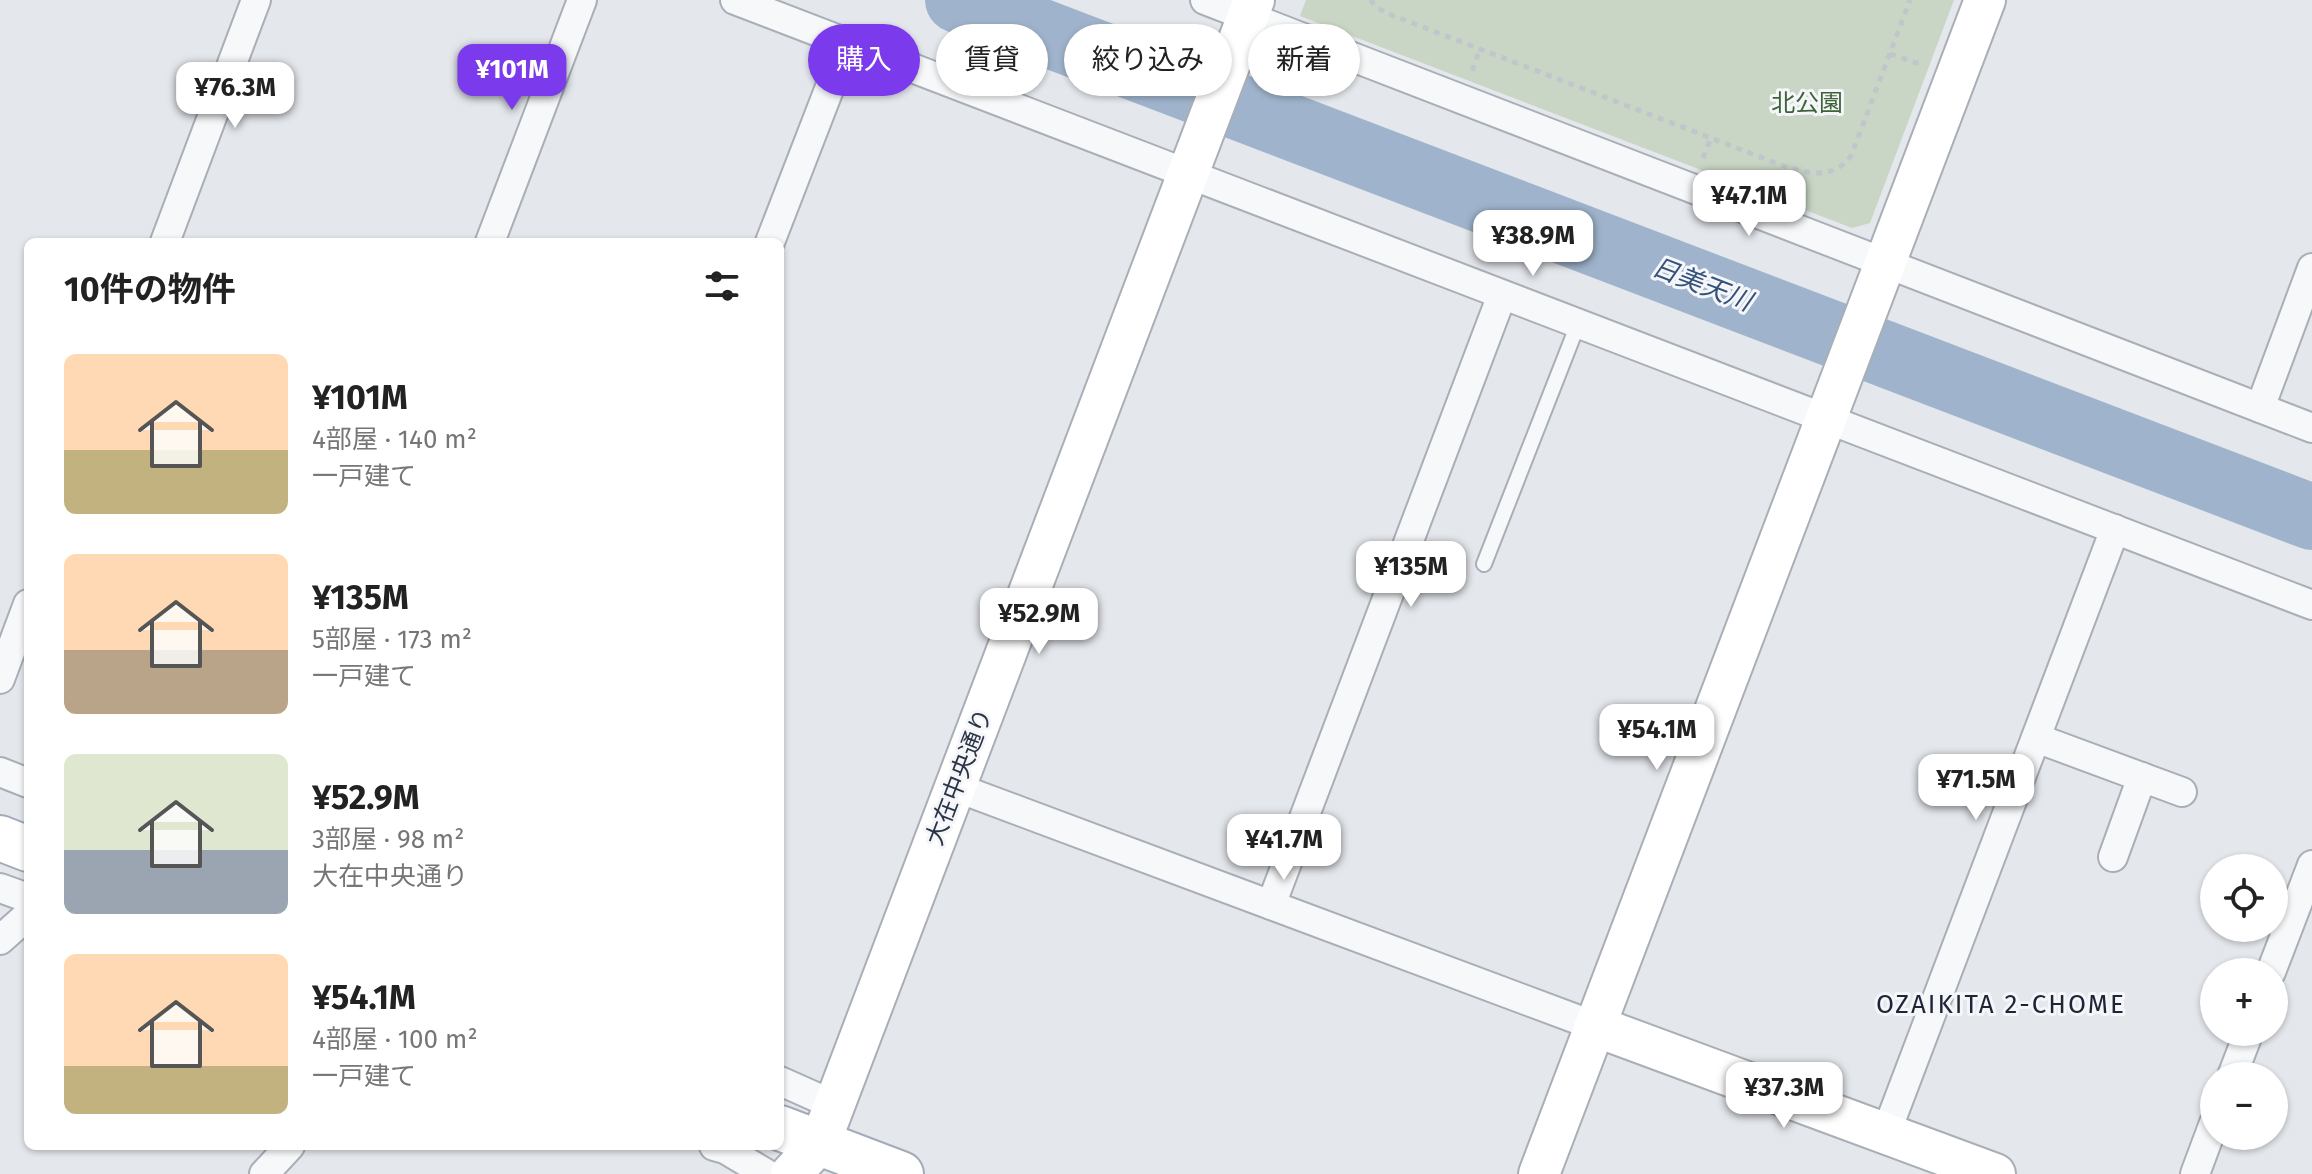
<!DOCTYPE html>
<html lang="ja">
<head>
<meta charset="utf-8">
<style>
	body { margin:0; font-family:"Fira Sans","Noto Sans JP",sans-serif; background:#f6f6f6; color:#222; height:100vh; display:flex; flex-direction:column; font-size:30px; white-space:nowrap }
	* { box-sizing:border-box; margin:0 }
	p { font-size:26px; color:#767676 }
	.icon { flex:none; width:44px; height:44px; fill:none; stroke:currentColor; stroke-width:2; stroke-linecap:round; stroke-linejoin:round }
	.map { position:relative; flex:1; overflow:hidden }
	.drawer { position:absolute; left:24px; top:238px; width:760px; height:912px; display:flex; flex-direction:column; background:#fff; border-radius:12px; box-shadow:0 2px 6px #0004 }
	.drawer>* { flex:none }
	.guide { position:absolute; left:808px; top:24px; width:760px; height:72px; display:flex; gap:16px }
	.controls { position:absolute; left:2200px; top:854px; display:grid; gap:16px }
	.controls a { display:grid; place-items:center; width:88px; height:88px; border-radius:50%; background:#fff; box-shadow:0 2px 6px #0004; font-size:40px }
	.price { position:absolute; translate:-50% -68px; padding:0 18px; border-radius:16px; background:#fff; color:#222; font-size:26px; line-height:52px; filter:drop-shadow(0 2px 4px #0008) }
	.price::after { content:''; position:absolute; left:50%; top:48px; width:24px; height:18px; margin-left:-12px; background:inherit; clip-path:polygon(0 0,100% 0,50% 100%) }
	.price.selected { background:#7c3aed; color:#fff }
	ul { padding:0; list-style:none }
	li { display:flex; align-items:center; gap:24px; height:200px; padding:0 40px }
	li span { display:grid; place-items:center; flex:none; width:224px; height:160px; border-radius:12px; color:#555 }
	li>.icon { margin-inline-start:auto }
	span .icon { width:96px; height:96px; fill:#fffc; stroke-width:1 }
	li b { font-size:34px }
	h2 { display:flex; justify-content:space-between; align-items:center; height:96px; padding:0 40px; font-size:34px }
	.pill { padding:0 28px; border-radius:36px; background:#fff; box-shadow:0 2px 6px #0004; font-size:28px; line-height:72px }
	.pill.selected { background:#7c3aed; color:#fff }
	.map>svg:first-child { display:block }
	.green { fill:#c9d6c5 }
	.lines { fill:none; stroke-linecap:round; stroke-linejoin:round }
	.river { stroke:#9fb4cc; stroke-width:66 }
	.lane-casing { stroke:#a9aeb7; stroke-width:18 }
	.street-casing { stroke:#a9aeb7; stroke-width:32 }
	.secondary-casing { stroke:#a9aeb7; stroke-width:44 }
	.primary-casing { stroke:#a3abb8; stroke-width:48 }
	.path { stroke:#c2c5cb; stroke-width:5; stroke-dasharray:6 6; stroke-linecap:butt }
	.lane { stroke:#f7f8fa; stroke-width:14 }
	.street { stroke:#f7f8fa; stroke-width:28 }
	.secondary { stroke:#fff; stroke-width:40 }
	.primary { stroke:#fff; stroke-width:44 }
	.labels { text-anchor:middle; stroke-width:6; stroke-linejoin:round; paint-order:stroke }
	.park-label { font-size:24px; fill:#3f6138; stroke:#f4f6f9 }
	.street-label { font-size:24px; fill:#2b3445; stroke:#f4f6f9 }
	.water-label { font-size:26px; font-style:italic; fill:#34527a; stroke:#f4f6f9 }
	.neighbourhood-label { font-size:26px; letter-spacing:2px; fill:#1d2536; stroke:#f4f6f9 }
</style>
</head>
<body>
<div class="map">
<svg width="2312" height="1174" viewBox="0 0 2312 1174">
	<rect width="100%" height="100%" fill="#e4e7ec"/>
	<path class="green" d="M1306 0H1954L1870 223 1852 228 1300 16Z"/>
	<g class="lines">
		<path class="river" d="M958 0 2312 517"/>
		<g class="lane-casing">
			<path id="lane" d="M1484 564 1578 324"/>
		</g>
		<g class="street-casing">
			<g id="street">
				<path d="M735 0 2312 605"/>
				<path d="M1205 0 2312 428"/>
				<path d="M165 242 256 0"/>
				<path d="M490 242 582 0"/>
				<path d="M770 242 847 43"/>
				<path d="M2260 408 2312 268"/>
				<path d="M0 679 28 604"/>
				<path d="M2036 738 2182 792"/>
				<path d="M0 772 28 783"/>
				<path d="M955 787 1595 1026"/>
				<path d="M2113 857 2142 777"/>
				<path d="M0 888 28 898"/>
				<path d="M1271 905 1502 295"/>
				<path d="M0 940 28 915"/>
				<path d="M2271 972 2312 865"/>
				<path d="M2232 1076 2249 1032"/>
				<path d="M780 1081 834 1105"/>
				<path d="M1886 1133 2115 529"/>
				<path d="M714 1146 725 1149 767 1174"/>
				<path d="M264 1174 290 1146"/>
				<path d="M2195 1174 2214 1123"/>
			</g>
		</g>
		<g class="secondary-casing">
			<g id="secondary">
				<path d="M1595 1026 1995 1174"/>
				<path d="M791 1174 820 1143 1254 0"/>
				<path d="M1539 1174 1985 0"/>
			</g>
		</g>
		<g class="primary-casing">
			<g id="primary">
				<path d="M0 838 28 849"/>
				<path d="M780 1128 901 1174"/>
			</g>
		</g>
		<g class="path">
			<path d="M1370 0 1378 8 1389 14 1781 165C1807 173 1832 181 1851 156L1910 0"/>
			<path d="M1890 54 1923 65"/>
			<path d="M1472 71 1480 49"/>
			<path d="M1703 158 1711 138"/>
		</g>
		<use href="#lane" class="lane"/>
		<use href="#street" class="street"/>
		<use href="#secondary" class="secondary"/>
		<use href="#primary" class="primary"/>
	</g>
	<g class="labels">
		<g class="park-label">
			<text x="1807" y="111">北公園</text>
		</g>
		<g class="street-label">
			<text transform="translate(959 777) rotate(-69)" y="8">大在中央通り</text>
		</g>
		<g class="water-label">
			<text transform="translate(1702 284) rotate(21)" y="9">日美天川</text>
		</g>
		<g class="neighbourhood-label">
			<text x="2001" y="1013">OZAIKITA 2-CHOME</text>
		</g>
	</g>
</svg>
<div class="controls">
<a><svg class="icon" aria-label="locate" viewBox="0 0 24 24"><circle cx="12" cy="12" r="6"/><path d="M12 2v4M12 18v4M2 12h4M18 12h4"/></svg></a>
<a>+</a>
<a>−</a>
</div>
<b class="price selected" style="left:512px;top:112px">¥101M</b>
<b class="price" style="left:235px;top:130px">¥76.3M</b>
<b class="price" style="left:1749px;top:238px">¥47.1M</b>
<b class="price" style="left:1533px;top:278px">¥38.9M</b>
<b class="price" style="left:1411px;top:609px">¥135M</b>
<b class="price" style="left:1039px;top:656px">¥52.9M</b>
<b class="price" style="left:1657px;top:772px">¥54.1M</b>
<b class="price" style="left:1976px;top:822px">¥71.5M</b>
<b class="price" style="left:1284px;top:882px">¥41.7M</b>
<b class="price" style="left:1784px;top:1130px">¥37.3M</b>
<div class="guide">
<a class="pill selected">購入</a>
<a class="pill">賃貸</a>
<a class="pill">絞り込み</a>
<a class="pill">新着</a>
</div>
<section class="drawer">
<h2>10件の物件<svg class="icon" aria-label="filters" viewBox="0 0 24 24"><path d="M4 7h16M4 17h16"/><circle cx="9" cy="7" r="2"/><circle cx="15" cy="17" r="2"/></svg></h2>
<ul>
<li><span style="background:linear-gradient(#ffd9b3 60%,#c2b280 0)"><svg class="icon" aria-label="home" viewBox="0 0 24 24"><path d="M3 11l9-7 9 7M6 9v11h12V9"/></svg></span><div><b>¥101M</b><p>4部屋 · 140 m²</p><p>一戸建て</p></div></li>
<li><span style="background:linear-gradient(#ffd9b3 60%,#b9a48a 0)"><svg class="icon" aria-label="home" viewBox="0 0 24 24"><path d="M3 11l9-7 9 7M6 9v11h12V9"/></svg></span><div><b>¥135M</b><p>5部屋 · 173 m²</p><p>一戸建て</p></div></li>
<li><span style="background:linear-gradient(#dfe7d0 60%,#9aa5b1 0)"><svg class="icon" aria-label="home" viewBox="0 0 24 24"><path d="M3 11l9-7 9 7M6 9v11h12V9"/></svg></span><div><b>¥52.9M</b><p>3部屋 · 98 m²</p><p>大在中央通り</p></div></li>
<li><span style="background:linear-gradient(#ffd9b3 70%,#c2b280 0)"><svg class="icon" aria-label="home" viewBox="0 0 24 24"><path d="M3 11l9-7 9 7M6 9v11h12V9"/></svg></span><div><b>¥54.1M</b><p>4部屋 · 100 m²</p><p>一戸建て</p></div></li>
</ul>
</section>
</div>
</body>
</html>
